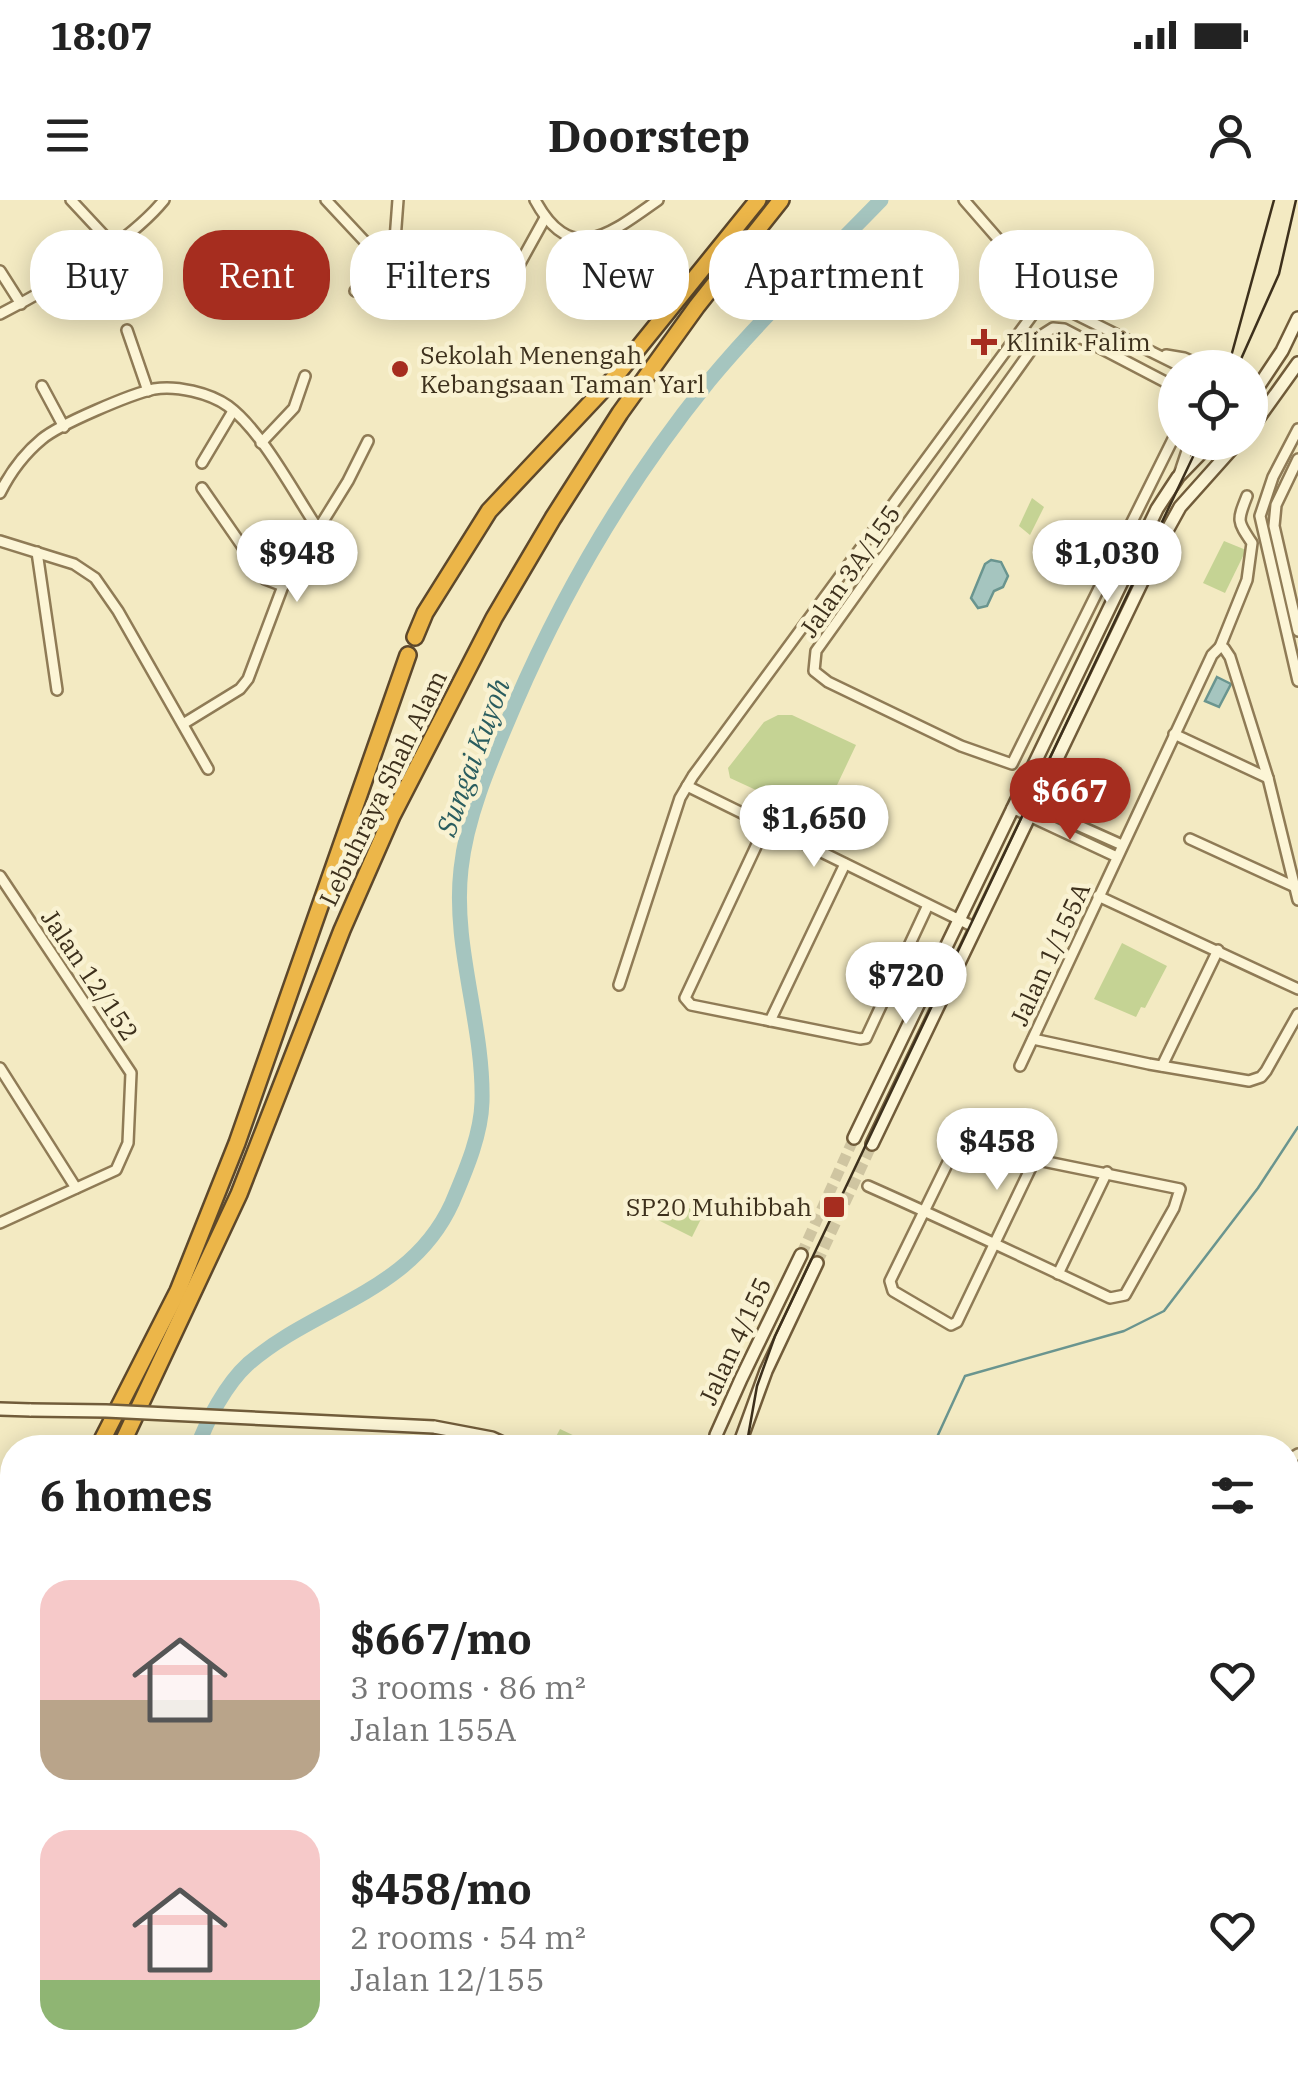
<!DOCTYPE html>
<html lang="en">
<head>
<meta charset="utf-8">
<style>
	body { margin:0; font-family:"IBM Plex Serif",serif; background:#f6f6f6; color:#222; height:100vh; display:flex; flex-direction:column; font-size:38px; white-space:nowrap }
	* { box-sizing:border-box; margin:0 }
	p { font-size:32px; color:#767676 }
	.icon { flex:none; width:55px; height:55px; fill:none; stroke:currentColor; stroke-width:2; stroke-linecap:round; stroke-linejoin:round }
	.map { position:relative; flex:1; overflow:hidden }
	.panel { position:absolute; left:0px; top:1235px; width:1300px; height:640px; display:flex; flex-direction:column; background:#fff; border-radius:40px 40px 0 0; box-shadow:0 5px 25px #0003 }
	.panel>* { flex:none }
	.hud { position:absolute; left:30px; top:30px; width:1240px; height:90px; display:flex; gap:20px }
	.tools { position:absolute; left:1158px; top:150px; display:grid; gap:20px }
	.tools a { display:grid; place-items:center; width:110px; height:110px; border-radius:50%; background:#fff; box-shadow:0 5px 25px #0003; font-size:50px }
	.price { position:absolute; translate:-50% -85px; padding:0 22px; border-radius:35px; background:#fff; color:#222; font-size:32px; line-height:65px; filter:drop-shadow(0 2px 5px #0008) }
	.price::after { content:''; position:absolute; left:50%; top:60px; width:30px; height:22px; margin-left:-15px; background:inherit; clip-path:polygon(0 0,100% 0,50% 100%) }
	.price.active { background:#a62d1f; color:#fff }
	ul { padding:0; list-style:none }
	li { display:flex; align-items:center; gap:30px; height:250px; padding:0 40px }
	li span { display:grid; place-items:center; flex:none; width:280px; height:200px; border-radius:30px; color:#555 }
	li>.icon { margin-inline-start:auto }
	span .icon { width:120px; height:120px; fill:#fffc; stroke-width:1 }
	li b { font-size:42px }
	h2 { display:flex; justify-content:space-between; align-items:center; height:120px; padding:0 40px; font-size:42px }
	.chip { padding:0 35px; border-radius:40px; background:#fff; box-shadow:0 5px 25px #0003; font-size:35px; line-height:90px }
	.chip.active { background:#a62d1f; color:#fff }
	.status { display:flex; justify-content:space-between; align-items:center; height:70px; padding:0 50px; background:#fff; direction:ltr }
	.status svg { height:28px; fill:currentColor }
	header { display:flex; justify-content:space-between; align-items:center; height:130px; padding:0 40px; background:#fff; font-size:45px; font-weight:700 }
	.map>svg:first-child { display:block }
	.green { fill:#c5d394 }
	.water { fill:#a5c5bf; stroke:#6a958f; stroke-width:2.5 }
	.lines { fill:none; stroke-linecap:round; stroke-linejoin:round }
	.stream { stroke:#6a958f; stroke-width:2.5 }
	.river { stroke:#a5c5bf; stroke-width:15 }
	.secondary-tunnel { stroke:#cfc5a1; stroke-width:11; stroke-dasharray:11 5.5; stroke-linecap:butt }
	.street-casing { stroke:#8f7b56; stroke-width:14 }
	.secondary-casing { stroke:#715c3a; stroke-width:16 }
	.highway-casing { stroke:#5d482b; stroke-width:20 }
	.street { stroke:#fcf5d6; stroke-width:9 }
	.secondary { stroke:#fcf5d6; stroke-width:11 }
	.highway { stroke:#ecb649; stroke-width:15 }
	.tram { stroke:#3d301c; stroke-width:2.5 }
	.secondary-bridge-casing { stroke:#715c3a; stroke-width:16; stroke-linecap:butt }
	.secondary-bridge { stroke:#fcf5d6; stroke-width:11 }
	.poi-dot { fill:#a62d1f; stroke:#f9f2d2; stroke-width:4 }
	.labels { text-anchor:middle; stroke-width:9; stroke-linejoin:round; paint-order:stroke }
	.poi-label { font-size:25px; fill:#3d301c; stroke:#f9f2d2; text-anchor:start }
	.street-label { font-size:25px; fill:#3d301c; stroke:#f9f2d2 }
	.water-label { font-size:28px; font-style:italic; fill:#2a5d5f; stroke:#f9f2d2 }
</style>
</head>
<body>
<div class="status"><b>18:07</b><svg viewBox="0 0 49 12"><path d="M0 12V9h3v3zM5 12V6h3v6zM10 12V3h3v9zM15 12V0h3v12zM26 1h20v11H26zM47 4h2v5h-2z"/></svg></div>
<header><svg class="icon" aria-label="menu" viewBox="0 0 24 24"><path d="M4 6h16M4 12h16M4 18h16"/></svg>Doorstep<svg class="icon" aria-label="person" viewBox="0 0 24 24"><circle cx="12" cy="8" r="4"/><path d="M4 21q1-7 8-7t8 7"/></svg></header>
<div class="map">
<svg width="1298" height="1875" viewBox="0 0 1298 1875">
	<rect width="100%" height="100%" fill="#f3eac2"/>
	<g class="green">
		<path d="M1032 298 1044 307 1030 335 1019 326Z"/>
		<path d="M1224 341 1246 350 1225 393 1203 383Z"/>
		<path d="M778 515H792L856 545 829 602 813 603 808 614 730 578 728 568 764 522Z"/>
		<path d="M1122 743 1167 766 1145 808 1141 807 1136 817 1094 799Z"/>
		<path d="M665 996 703 1015 692 1037 654 1018Z"/>
		<path d="M560 1229 598 1247 551 1246Z"/>
		<path d="M592 1863H701L719 1875H610Z"/>
	</g>
	<g class="water">
		<path d="M991 360 1001 362 1008 376 1003 387 994 391 987 406 978 408 971 398 985 364Z"/>
		<path d="M1217 477 1231 484 1219 507 1205 501Z"/>
		<path d="M210 1863V1862L434 1863 429 1875H151Z"/>
	</g>
	<g class="lines">
		<path class="stream" d="M932 1248 965 1176 1124 1131 1164 1111 1258 988 1298 927"/>
		<g class="river">
			<path d="M197 1248C207 1220 226 1184 248 1164 316 1105 411 1093 452 1003 465 972 481 936 482 902 484 824 452 747 461 669 467 613 493 556 515 504 565 388 629 280 709 181 762 117 823 60 881 0"/>
			<path d="M50 1875 64 1862"/>
		</g>
		<g class="secondary-tunnel">
			<path d="M801 1055 854 938"/>
			<path d="M817 1063 872 944"/>
		</g>
		<g class="street-casing">
			<g id="street">
				<path d="M71 0 113 45"/>
				<path d="M326 0 383 61 395 40 398 0"/>
				<path d="M535 0C571 67 610 34 658 0"/>
				<path d="M964 0 1047 95 1061 107 1184 168"/>
				<path d="M0 71 21 104"/>
				<path d="M513 76 545 18"/>
				<path d="M355 91 383 61"/>
				<path d="M0 114C51 88 128 44 164 0"/>
				<path d="M127 130 148 191"/>
				<path d="M1166 155 1184 158 1207 168"/>
				<path d="M42 186 64 227"/>
				<path d="M1175 187 1064 129 1053 128 1042 135 816 451 814 471 828 482 961 546 1012 564 1175 235"/>
				<path d="M1298 229 1273 277 1260 316 1298 481"/>
				<path d="M261 243 294 208 305 176"/>
				<path d="M1298 259 1276 305 1274 326 1298 431"/>
				<path d="M202 263 233 211"/>
				<path d="M1179 275 1190 242"/>
				<path d="M202 288 265 379 283 386"/>
				<path d="M0 293C10 273 25 253 42 239 60 224 131 194 154 189 176 185 210 193 228 206 262 231 294 293 318 329"/>
				<path d="M0 341 74 364 95 378 118 411 208 569"/>
				<path d="M37 352 57 490"/>
				<path d="M1220 447 1247 380 1252 343C1237 321 1237 321 1247 296"/>
				<path d="M183 524 240 489 248 479 283 386 348 281 368 241"/>
				<path d="M1174 534 1268 578"/>
				<path d="M687 586 976 728"/>
				<path d="M1017 598 1122 645"/>
				<path d="M1012 608 1117 657"/>
				<path d="M766 625 685 798 691 805 860 839 866 838 928 705"/>
				<path d="M1190 639 1295 687"/>
				<path d="M0 676 131 873 128 943 116 970 0 1023"/>
				<path d="M1098 696 1298 789"/>
				<path d="M619 785 680 598 693 576 1047 95"/>
				<path d="M770 821 845 664"/>
				<path d="M1033 839 1149 864 1249 881 1261 877 1266 871 1298 814"/>
				<path d="M1020 866 1212 455 1220 447 1224 448 1230 457 1268 578 1298 700"/>
				<path d="M1162 866 1218 750"/>
				<path d="M0 868 76 988"/>
				<path d="M868 986C949 1022 1030 1060 1110 1098L1125 1095 1174 1008 1180 989 964 945 954 950 890 1081 893 1091 951 1125 957 1122 1035 959"/>
				<path d="M1058 1074 1107 972"/>
				<path d="M1288 1260 1298 1254"/>
				<path d="M1288 1274 1295 1289 1288 1298"/>
				<path d="M1288 1379 1298 1369"/>
				<path d="M1288 1439 1298 1432"/>
				<path d="M710 1862 729 1875"/>
				<path d="M542 1875 551 1862"/>
				<path d="M568 1875 577 1862"/>
				<path d="M757 1875 767 1862"/>
				<path d="M1022 1875 1023 1862"/>
				<path d="M1046 1875 1047 1862"/>
				<path d="M1147 1875 1149 1862"/>
				<path d="M1252 1875 1253 1862"/>
			</g>
		</g>
		<g class="secondary-casing">
			<g id="secondary">
				<path d="M1250 199 1282 151 1298 118"/>
				<path d="M1250 230 1298 163"/>
				<path d="M854 938 1157 309 1178 277 1212 242"/>
				<path d="M872 944 1164 336 1180 307 1238 242"/>
				<path d="M0 1209 31 1210"/>
				<path d="M434 1227 492 1238 514 1248"/>
				<path d="M715 1248 716 1235 741 1179 801 1055"/>
				<path d="M738 1248 766 1171 817 1063"/>
				<path d="M1288 1721 1298 1726"/>
			</g>
		</g>
		<g class="highway-casing">
			<g id="highway">
				<path d="M415 437 425 413 489 311 614 178 758 0"/>
				<path d="M98 1248 178 1091 237 943 408 455"/>
				<path d="M120 1248 239 994 342 730 392 616 494 418 553 318 620 213 697 106 781 0"/>
				<path d="M0 1423 12 1401"/>
				<path d="M0 1461 12 1439"/>
			</g>
		</g>
		<use href="#street" class="street"/>
		<use href="#secondary" class="secondary"/>
		<use href="#highway" class="highway"/>
		<g class="tram">
			<path d="M1232 153 1274 0"/>
			<path d="M1237 168 1279 74 1296 0"/>
			<path d="M746 1248 757 1186 775 1136 1200 242"/>
			<path d="M1288 1708 1298 1714"/>
		</g>
		<g class="secondary-bridge-casing">
			<path id="secondary-bridge" d="M31 1210 106 1211 434 1227"/>
		</g>
		<use href="#secondary-bridge" class="secondary-bridge"/>
	</g>
	<g class="poi-dot">
		<path d="M979 127h10v10h10v10h-10v10h-10v-10h-10v-10h10z"/>
		<circle cx="400" cy="169" r="10"/>
		<rect x="822" y="995" width="24" height="24" rx="5"/>
	</g>
	<g class="labels">
		<g class="poi-label">
			<text x="1006" y="151">Klinik Falim</text>
			<text x="420" y="164">Sekolah Menengah<tspan x="420" dy="29">Kebangsaan Taman Yarl</tspan></text>
			<text x="812" y="1016" text-anchor="end">SP20 Muhibbah</text>
		</g>
		<g class="street-label">
			<text transform="translate(850 371) rotate(-55)" y="9">Jalan 3A/155</text>
			<text transform="translate(383 588) rotate(-64)" y="9">Lebuhraya Shah Alam</text>
			<text transform="translate(1050 754) rotate(-65)" y="9">Jalan 1/155A</text>
			<text transform="translate(90 775) rotate(56)" y="9">Jalan 12/152</text>
			<text transform="translate(735 1141) rotate(-65)" y="9">Jalan 4/155</text>
		</g>
		<g class="water-label">
			<text transform="translate(473 557) rotate(-70)" y="10">Sungai Kuyoh</text>
		</g>
	</g>
</svg>
<div class="tools">
<a><svg class="icon" aria-label="locate" viewBox="0 0 24 24"><circle cx="12" cy="12" r="6"/><path d="M12 2v4M12 18v4M2 12h4M18 12h4"/></svg></a>
</div>
<b class="price" style="left:297px;top:405px">$948</b>
<b class="price" style="left:1107px;top:405px">$1,030</b>
<b class="price active" style="left:1070px;top:643px">$667</b>
<b class="price" style="left:814px;top:670px">$1,650</b>
<b class="price" style="left:906px;top:827px">$720</b>
<b class="price" style="left:997px;top:993px">$458</b>
<div class="hud">
<a class="chip">Buy</a>
<a class="chip active">Rent</a>
<a class="chip">Filters</a>
<a class="chip">New</a>
<a class="chip">Apartment</a>
<a class="chip">House</a>
</div>
<section class="panel">
<h2>6 homes<svg class="icon" aria-label="filters" viewBox="0 0 24 24"><path d="M4 7h16M4 17h16"/><circle cx="9" cy="7" r="2"/><circle cx="15" cy="17" r="2"/></svg></h2>
<ul>
<li><span style="background:linear-gradient(#f6c9c9 60%,#b9a48a 0)"><svg class="icon" aria-label="home" viewBox="0 0 24 24"><path d="M3 11l9-7 9 7M6 9v11h12V9"/></svg></span><div><b>$667/mo</b><p>3 rooms · 86 m²</p><p>Jalan 155A</p></div><svg class="icon" aria-label="heart" viewBox="0 0 24 24"><path d="M12 20l-8-8c-3-5 5-10 8-4 3-6 11-1 8 4z"/></svg></li>
<li><span style="background:linear-gradient(#f6c9c9 75%,#8fb573 0)"><svg class="icon" aria-label="home" viewBox="0 0 24 24"><path d="M3 11l9-7 9 7M6 9v11h12V9"/></svg></span><div><b>$458/mo</b><p>2 rooms · 54 m²</p><p>Jalan 12/155</p></div><svg class="icon" aria-label="heart" viewBox="0 0 24 24"><path d="M12 20l-8-8c-3-5 5-10 8-4 3-6 11-1 8 4z"/></svg></li>
</ul>
</section>
</div>
</body>
</html>
